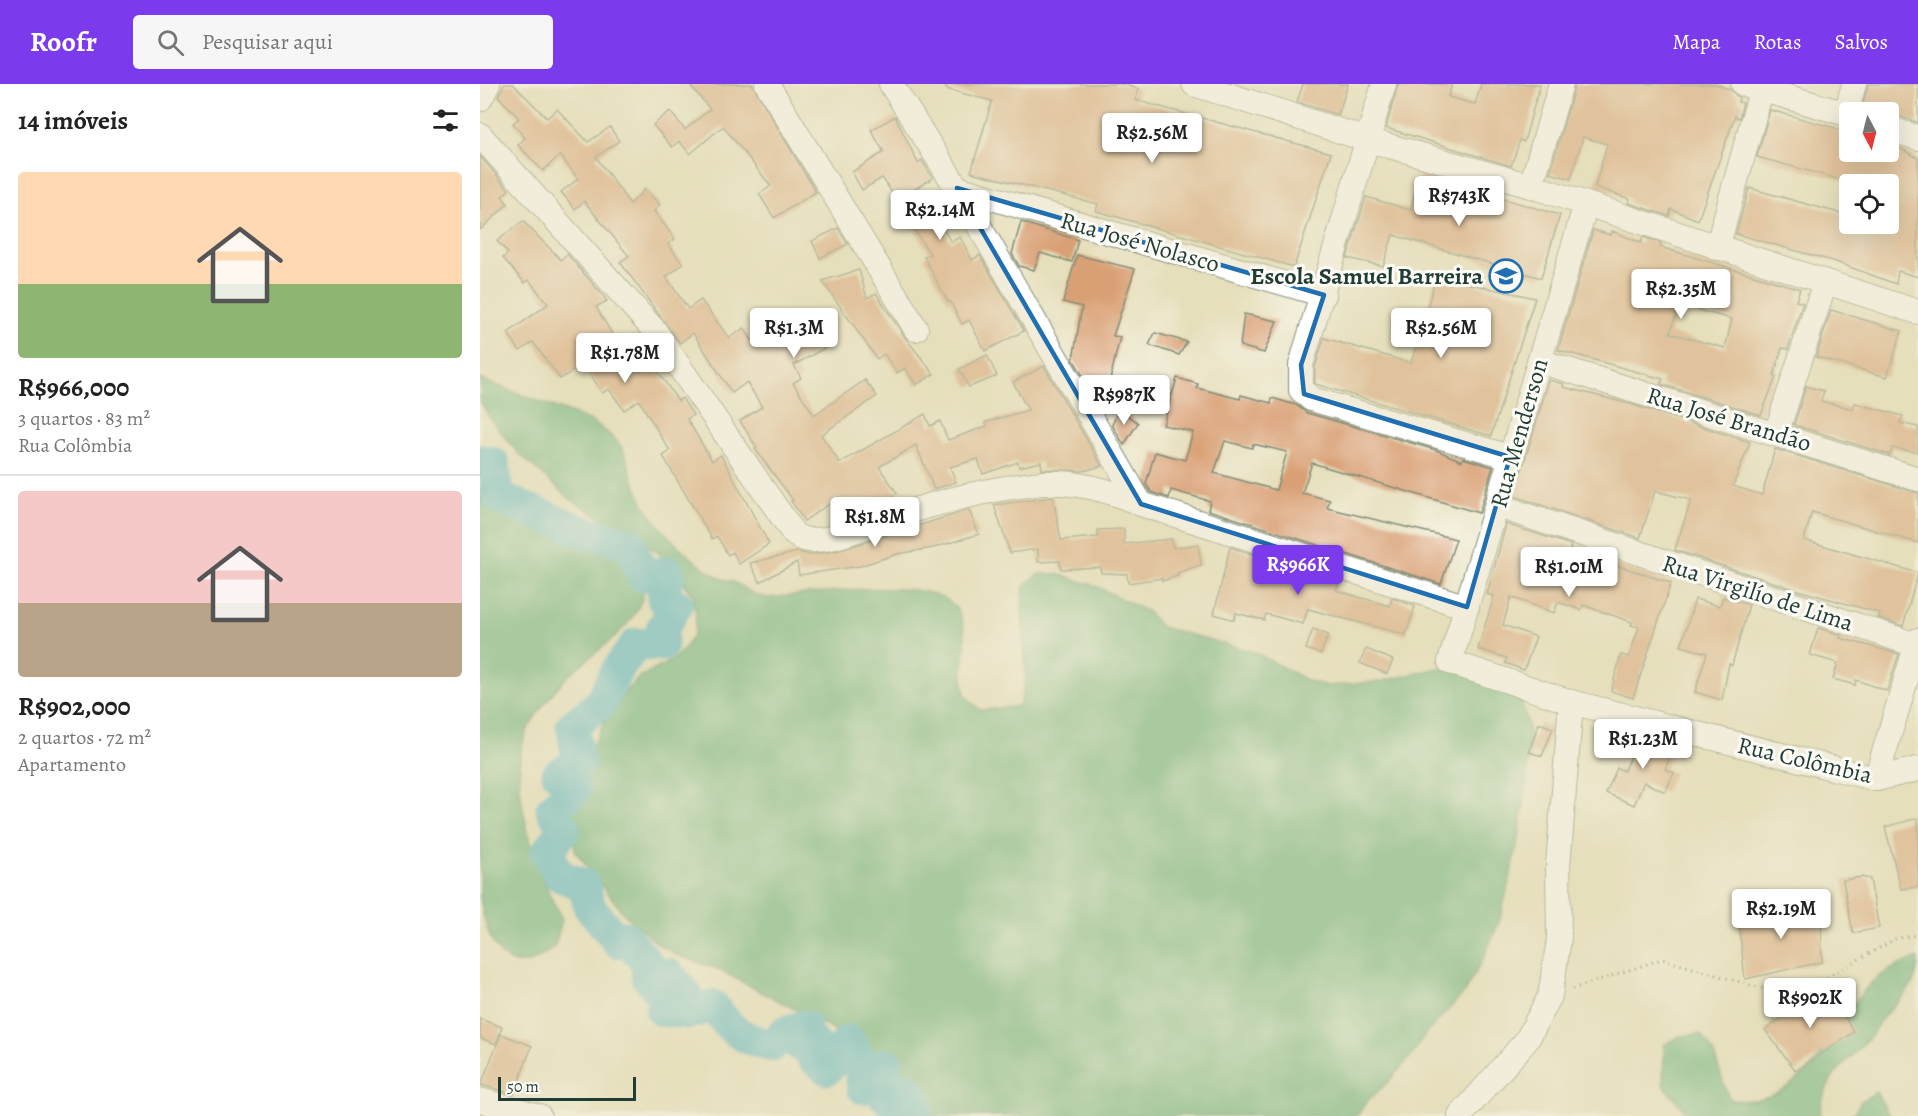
<!DOCTYPE html>
<html lang="pt">
<head>
<meta charset="utf-8">
<style>
	body { margin:0; font-family:Alegreya,serif; background:#f6f6f6; color:#222; height:100vh; display:flex; flex-direction:column; font-size:22px; white-space:nowrap }
	* { box-sizing:border-box; margin:0 }
	p { font-size:20px; color:#767676 }
	.icon { flex:none; width:33px; height:33px; fill:none; stroke:currentColor; stroke-width:2; stroke-linecap:round; stroke-linejoin:round }
	.map { position:relative; flex:1; overflow:hidden }
	.drawer { display:flex; flex-direction:column; background:#fff; width:480px }
	.drawer>* { flex:none }
	.needle { width:39px; rotate:173deg }
	.tools { position:absolute; left:1359px; top:18px; display:grid; gap:12px }
	.tools a { display:grid; place-items:center; width:60px; height:60px; border-radius:6px; background:#fff; box-shadow:0 6px 24px #0002; font-size:30px }
	.scale { position:absolute; left:18px; bottom:15px; width:138px; box-sizing:border-box; padding-left:6px; border:3px solid #1f3d34; border-top:0; font-size:16px; line-height:21px; white-space:nowrap; color:#1f3d34; -webkit-text-stroke:4px #fdfcf7; paint-order:stroke }
	.price { position:absolute; translate:-50% -51px; padding:0 14px; border-radius:6px; background:#fff; color:#222; font-size:20px; line-height:39px; filter:drop-shadow(0 2px 3px #0008) }
	.price::after { content:''; position:absolute; left:50%; top:36px; width:18px; height:14px; margin-left:-9px; background:inherit; clip-path:polygon(0 0,100% 0,50% 100%) }
	.price.on { background:#7c3aed; color:#fff }
	ul { padding:0; list-style:none }
	li { display:grid; align-content:center; gap:12px; height:318px; padding:0 18px }
	li+li { border-top:2px solid #e0e0e0 }
	li span { display:grid; place-items:center; height:186px; border-radius:6px; color:#555 }
	li>.icon { margin-inline-start:auto }
	span .icon { width:108px; height:108px; fill:#fffc; stroke-width:1 }
	li b { font-size:26px }
	h2 { display:flex; justify-content:space-between; align-items:center; height:72px; padding:0 18px; font-size:26px }
	header { display:flex; align-items:center; gap:36px; box-sizing:border-box; height:84px; padding:0 30px; background:#7c3aed; color:#fff }
	header strong { font-size:28px }
	nav { display:flex; gap:33px; margin-inline-start:auto; font-size:21px }
	.search { width:420px; height:54px; background:#f6f6f6; display:flex; align-items:center; gap:15px; box-sizing:border-box; padding:0 21px; border-radius:6px; color:#767676; font-size:22px }
	main { display:flex; flex:1; min-height:0 }
	.map>svg:first-child { display:block }
	.forest { fill:#60b07b; stroke:#407658; stroke-width:1.5 }
	.lines { fill:none; stroke-linecap:round; stroke-linejoin:round }
	.river { stroke:#4cb3ca; stroke-width:33 }
	.building { fill:#d9a075; fill-rule:evenodd }
	.minor-casing { stroke:#828e78; stroke-width:26 }
	.path { stroke:#828e78; stroke-width:3; stroke-dasharray:1.5 4.5; stroke-linecap:butt }
	.minor { stroke:#fff; stroke-width:24 }
	.marked { fill:none; stroke:#1f6fb2; stroke-width:4.5; stroke-linejoin:round }
	.labels { text-anchor:middle; stroke-width:6; stroke-linejoin:round; paint-order:stroke }
	.street-label { font-size:24px; fill:#1f3d34; stroke:#fdfcf7 }
	.poi-label { font-size:24px; font-weight:bold; fill:#1f3d34; stroke:#fdfcf7; text-anchor:end }
</style>
</head>
<body>
<header>
<strong>Roofr</strong>
<div class="search"><svg class="icon" aria-label="search" viewBox="0 0 24 24"><circle cx="10" cy="10" r="6"/><path d="M15 15l6 6"/></svg>Pesquisar aqui</div>
<nav><a>Mapa</a><a>Rotas</a><a>Salvos</a></nav>
</header>
<main>
<section class="drawer">
<h2>14 imóveis<svg class="icon" aria-label="filters" viewBox="0 0 24 24"><path d="M4 7h16M4 17h16"/><circle cx="9" cy="7" r="2"/><circle cx="15" cy="17" r="2"/></svg></h2>
<ul>
<li><span style="background:linear-gradient(#ffd9b3 60%,#8fb573 0)"><svg class="icon" aria-label="home" viewBox="0 0 24 24"><path d="M3 11l9-7 9 7M6 9v11h12V9"/></svg></span><div><b>R$966,000</b><p>3 quartos · 83 m²</p><p>Rua Colômbia</p></div></li>
<li><span style="background:linear-gradient(#f6c9c9 60%,#b9a48a 0)"><svg class="icon" aria-label="home" viewBox="0 0 24 24"><path d="M3 11l9-7 9 7M6 9v11h12V9"/></svg></span><div><b>R$902,000</b><p>2 quartos · 72 m²</p><p>Apartamento</p></div></li>
</ul>
</section>
<div class="map">
<svg width="1438" height="1032" viewBox="0 0 1438 1032">
	<rect width="100%" height="100%" fill="#fdfcf7"/>
	<filter id="ink" filterUnits="userSpaceOnUse"><feTurbulence type="fractalNoise" baseFrequency=".0167" numOctaves="2"/><feDisplacementMap in="SourceGraphic" scale="12" xChannelSelector="R" yChannelSelector="G"/><feConvolveMatrix kernelMatrix="1 2 1 2 8 2 1 2 1" color-interpolation-filters="sRGB"/></filter>
	<filter id="wash" filterUnits="userSpaceOnUse"><feTurbulence type="fractalNoise" baseFrequency=".008" numOctaves="4" result="noise"/><feDisplacementMap in="SourceGraphic" scale="24" xChannelSelector="R" yChannelSelector="G"/><feGaussianBlur stdDeviation="1.35" result="paint"/><feColorMatrix in="noise" values="0 0 0 0 0 0 0 0 0 0 0 0 0 0 0 0 0 1.4 0 .05"/><feComposite in="paint" operator="in"/></filter>
	<g filter="url(#wash)">
		<rect width="100%" height="100%" fill="#e6dfbb"/>
		<g class="forest">
			<path d="M0 295 109 336C158 365 140 376 163 418 177 445 211 477 238 493 243 496 250 496 255 499 270 506 270 511 288 514 328 510 438 493 469 517 480 525 484 540 485 553 487 571 478 596 487 613 489 617 496 622 500 626L539 622C554 584 537 544 544 502L558 490H577L616 502 668 528 681 543 774 568 828 597 848 602 902 597 976 580 1028 603 1040 616 1047 636 1050 656 1047 691 1039 754 1020 836 1003 875 984 909 943 953 933 970 904 1002 887 1017 877 1032H454C436 1002 409 977 380 959L235 884 197 871 178 860 144 830 95 767 92 709 98 692 124 639 147 606 159 593 191 577 204 565 214 550 216 532 213 512 179 469 90 415 38 369 11 336 0 317Z"/>
			<path d="M0 403 57 437 159 479C183 529 118 563 88 592 76 604 54 632 47 647 25 697 57 791 82 835L75 862C27 905 7 860 0 814Z"/>
			<path d="M1438 874C1438 906 1422 911 1404 932 1398 938 1396 945 1391 951 1366 981 1345 989 1339 1032H1209L1183 1001 1184 961 1200 952 1220 950C1240 969 1237 990 1250 1015 1290 1024 1327 993 1349 961 1362 941 1373 917 1390 900 1403 887 1420 880 1438 874Z"/>
			<path d="M1396 1008 1410 1032H1373L1381 1017Z"/>
		</g>
		<g class="lines">
			<path class="river" d="M0 377 14 380 18 413 101 447 150 460 163 492 188 488 183 515 197 521 182 544V561L156 560 136 588 120 620 92 642 99 679 78 690 95 705 72 725 84 746 67 768 80 792 104 801 109 822 138 858 145 853 169 881 167 892 179 908 188 890 206 910 181 926 209 929 233 922C251 947 262 955 292 962 301 950 309 944 325 943L319 961 334 959 333 974 347 985 368 957 378 973 383 1004 394 986 406 980 398 1005 410 1017 421 1014 428 1005 437 1021 435 1032"/>
		</g>
		<g id="blocks">
			<g class="building">
				<path d="M24 0H33L67 34 77 25 108 58 130 43 139 57 116 73 150 120 165 105 180 121 174 127 195 155 188 160 203 180 186 193 208 225 221 216 249 254 264 244 276 262 302 247 311 262 343 244 352 260 314 281 321 294 313 299 334 331 385 296 397 312 341 351 360 379 445 330 450 342 460 337 468 356 507 342 506 338 548 326 533 298 564 282 622 382 603 387 562 385 561 378 539 383 538 378 503 390 498 375 470 383 476 398 454 405 436 361 399 383 417 409 394 425 369 434 359 413 324 437 311 417 313 416 275 365 277 364 260 337 282 323 267 298 252 309 213 249 200 259 140 178 149 172 104 117 95 125 81 108 98 95 80 71 63 87 38 61 45 54 33 39 39 34 18 12Z"/>
				<path d="M209 0H272L336 108 294 134 279 110 291 102 243 42 210 70 199 57 192 63 173 41 190 27 205 46 230 25Z"/>
				<path d="M467 0H641L659 5 655 16 851 69 814 183 616 127 618 120 491 88 512 17 466 5Z"/>
				<path d="M823 0H868L858 31 817 18Z"/>
				<path d="M918 0H972L968 13 995 20 1001 0H1060L1044 58 1040 56 1031 82 906 44Z"/>
				<path d="M1095 0H1236L1251 6 1259 14 1258 18 1263 19 1259 34 1255 32 1218 136 1191 125 1189 132 1148 119 1150 115 1115 103 1127 60 1103 53 1091 95 1070 89Z"/>
				<path d="M1388 0H1438V39L1408 28H1394L1382 24Z"/>
				<path d="M1290 26 1370 48V68H1412L1416 62 1438 74V193L1418 187 1416 200 1356 178 1256 150 1269 104 1370 132V140H1408V100H1376L1277 73Z"/>
				<path d="M415 32 438 79 442 76 453 94 434 105 450 133 454 130 471 158 480 153 492 176 500 171 544 247 505 267 489 236 482 240 470 217 468 218 444 173 450 170 429 138 424 140 414 123 419 120 404 96 402 94 382 106 372 88 404 68 391 46Z"/>
				<path d="M0 72 29 106 22 112 28 120 0 146Z"/>
				<path d="M940 91 1080 131 1061 194 913 151 903 182 867 174 886 113 930 126Z"/>
				<path d="M43 137 81 176 87 170 121 209 127 217 116 223 139 262 144 259 161 287 172 279 198 317 202 314 213 331 207 335 232 377 241 371 289 460 259 480 253 468 248 471 237 452 232 455 183 372 190 367 159 316 144 326 129 305 122 309 104 280 80 295 53 258 40 267 28 249 68 220 49 196 45 199 23 174 28 169 17 157Z"/>
				<path d="M541 138 598 156 592 178 560 169 554 186 539 182 532 170Z"/>
				<path d="M358 144 368 160 340 174 332 157Z"/>
				<path d="M1113 146 1131 151 1132 147 1161 159 1163 153 1181 159 1180 163 1320 205 1316 217 1323 219 1308 265 1302 264 1294 292 1296 293 1281 331 1181 300 1183 295 1078 266ZM1199 221 1252 235 1245 264 1190 249Z"/>
				<path d="M597 171 655 185 633 252 640 253 623 326 593 275 602 223 583 218Z"/>
				<path d="M379 186 387 214 396 209 424 252 454 290 436 301 425 284 417 289 404 270 397 275 342 197Z"/>
				<path d="M956 193 1055 214 1011 352 835 300V283L844 254 931 279Z"/>
				<path d="M1351 226 1422 247 1407 293 1336 273Z"/>
				<path d="M764 230 797 237 784 269 760 262Z"/>
				<path d="M675 249 707 258 699 271 669 261Z"/>
				<path d="M507 271 517 292 489 303 479 285Z"/>
				<path d="M697 294 718 300 717 304 760 315 761 311 791 319 792 314 816 321 827 329 956 366 982 377 983 374 1013 383 999 429 832 379 822 409 850 416 847 424 976 455 961 500 728 426 730 417 691 406 689 414 671 408 666 400 675 368 705 376 713 348 683 341ZM745 357 772 364 773 360 807 368 796 406 734 389Z"/>
				<path d="M1069 296 1084 300 1083 303 1150 320 1270 358 1253 402 1282 411 1295 365 1438 409V459L1332 428 1324 456 1438 489 1423 542 1399 534 1400 529 1317 506 1195 466 1211 416 1175 407 1160 454 1034 412Z"/>
				<path d="M1326 302 1344 307 1341 317 1373 325 1375 319 1423 332 1420 339 1438 343V368L1412 364 1410 371 1314 341Z"/>
				<path d="M639 325 658 339 644 361 632 341Z"/>
				<path d="M573 413 581 456 618 453V446L644 445V460L691 455 693 464 718 460 721 481 697 489 698 492 682 497V494L648 499 647 490 621 489 620 483 581 485 580 477 558 478V465L530 469 514 421Z"/>
				<path d="M489 426 499 450 453 464 417 470 380 482 319 491 317 478 280 498 270 479 318 468 330 471 360 466Z"/>
				<path d="M1026 440 1091 461 1090 466 1191 499 1153 614 1131 607 1141 571 1149 573 1159 543 1151 541 1152 538 1103 521 1101 526 1078 518 1074 529 1031 513 1023 541 1056 553 1044 586 1025 579 1027 574 998 565 1014 512 1007 510Z"/>
				<path d="M750 463 800 479 799 483 829 491 830 488 859 498 856 506 882 514 910 522 912 514 935 522 926 551 828 525 823 540 786 530 784 536 756 529 754 536 734 530Z"/>
				<path d="M1243 513 1269 521 1252 581 1249 580 1242 616 1215 608 1227 569 1201 562 1215 515 1240 522Z"/>
				<path d="M1338 544 1361 551 1360 554 1419 570 1407 607 1376 596 1375 601 1353 595 1358 579 1330 571Z"/>
				<path d="M833 545 848 551 841 570 826 565Z"/>
				<path d="M886 565 913 576 907 590 880 579Z"/>
				<path d="M1059 639 1073 644 1062 672 1049 668Z"/>
				<path d="M1161 650 1195 661 1185 685 1194 689 1185 708 1164 698 1154 721 1126 709 1137 684 1144 687Z"/>
				<path d="M1438 734V803L1421 805 1405 743Z"/>
				<path d="M1381 793 1390 795 1399 844 1373 849 1363 796Z"/>
				<path d="M1341 820 1342 878 1265 895 1258 833Z"/>
				<path d="M1346 902 1374 948 1316 987 1285 946Z"/>
				<path d="M0 935 22 943 16 960 0 954Z"/>
				<path d="M21 950 52 962 34 1010 1 1001Z"/>
			</g>
		</g>
	</g>
	<g filter="url(#ink)">
		<use href="#blocks" fill-opacity="0" stroke="#828e78" stroke-width="1.5"/>
		<g class="lines">
			<g class="minor-casing">
				<g id="minor">
					<path d="M287 0 436 245"/>
					<path d="M411 0 477 104 661 420"/>
					<path d="M714 0 888 56 1051 102 1438 228"/>
					<path d="M904 0 821 281V306L831 315 1030 373"/>
					<path d="M1263 0 1370 31"/>
					<path d="M0 15 8 0"/>
					<path d="M1366 29 1374 0"/>
					<path d="M1408 44 1438 54"/>
					<path d="M0 51 175 247 314 450C321 455 327 457 336 456 363 454 393 439 419 431 462 417 509 405 554 400 589 395 630 406 661 420L987 523"/>
					<path d="M1051 102 1081 0"/>
					<path d="M477 104 844 211"/>
					<path d="M1106 120 970 578 1091 618 1396 695 1438 685"/>
					<path d="M1237 164 1283 0"/>
					<path d="M1059 277 1438 395"/>
					<path d="M1296 350 1345 198"/>
					<path d="M1018 422 1436 561"/>
					<path d="M1396 695 1438 556"/>
					<path d="M0 1016 59 1032"/>
					<path d="M980 1032 1047 956 1070 912 1079 855 1078 782 1091 618"/>
				</g>
			</g>
			<path class="path" d="M1092 905 1182 875 1311 913 1417 854 1438 851"/>
			<use href="#minor" class="minor"/>
		</g>
	</g>
	<path d="M0 0H1438V1032H0ZM477 104 844 211 821 281 824 310 1030 373 987 523 661 420Z" fill="#e6dfbb" fill-opacity=".55" fill-rule="evenodd"/>
	<path class="marked" d="M477 104 844 211 821 281 824 310 1030 373 987 523 661 420Z"/>
	<defs>
		<g id="school-ring" transform="scale(1.725)"><circle r="9.5" fill="#fdfcf7" stroke="#1f6fb2" stroke-width="1.5"/><path d="M0-5L7-2L0 1L-7-2ZM-4 1L0 2.5L4 1V4Q0 6-4 4Z" fill="#1f6fb2"/></g>
	</defs>
	<g fill-rule="evenodd">
		<use href="#school-ring" x="1026" y="192"/>
	</g>
	<g class="labels">
		<g class="street-label">
			<text transform="translate(660 158) rotate(16)" y="8">Rua José Nolasco</text>
			<text transform="translate(1249 335) rotate(17)" y="8">Rua José Brandão</text>
			<text transform="translate(1039 349) rotate(-74)" y="8">Rua Menderson</text>
			<text transform="translate(1278 509) rotate(18)" y="8">Rua Virgilío de Lima</text>
			<text transform="translate(1325 676) rotate(13)" y="8">Rua Colômbia</text>
		</g>
		<g class="poi-label">
			<text x="1003" y="200">Escola Samuel Barreira</text>
		</g>
	</g>
</svg>
<div class="tools">
<a><svg class="needle" viewBox="-14 -14 28 28"><path d="M0-13l5 13h-10z" fill="#e53935"/><path d="M0 13l5-13h-10z" fill="#767676"/></svg></a>
<a><svg class="icon" aria-label="locate" viewBox="0 0 24 24"><circle cx="12" cy="12" r="6"/><path d="M12 2v4M12 18v4M2 12h4M18 12h4"/></svg></a>
</div>
<div class="scale">50 m</div>
<b class="price" style="left:672px;top:80px">R$2.56M</b>
<b class="price" style="left:979px;top:143px">R$743K</b>
<b class="price" style="left:460px;top:157px">R$2.14M</b>
<b class="price" style="left:1201px;top:236px">R$2.35M</b>
<b class="price" style="left:314px;top:275px">R$1.3M</b>
<b class="price" style="left:961px;top:275px">R$2.56M</b>
<b class="price" style="left:145px;top:300px">R$1.78M</b>
<b class="price" style="left:644px;top:342px">R$987K</b>
<b class="price" style="left:395px;top:464px">R$1.8M</b>
<b class="price on" style="left:818px;top:512px">R$966K</b>
<b class="price" style="left:1089px;top:514px">R$1.01M</b>
<b class="price" style="left:1163px;top:686px">R$1.23M</b>
<b class="price" style="left:1301px;top:856px">R$2.19M</b>
<b class="price" style="left:1330px;top:945px">R$902K</b>
</div>
</main>
</body>
</html>
